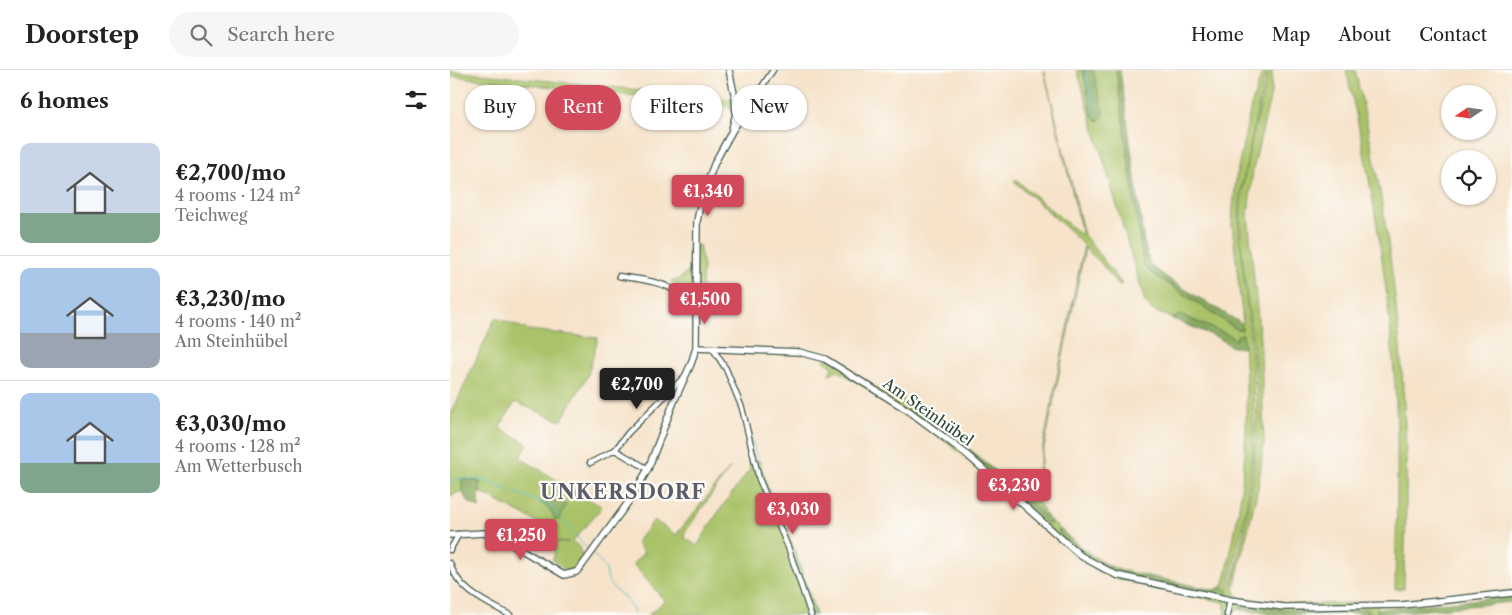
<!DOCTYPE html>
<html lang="en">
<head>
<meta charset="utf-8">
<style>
	body { margin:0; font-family:"Libre Caslon Text",serif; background:#f6f6f6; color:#222; height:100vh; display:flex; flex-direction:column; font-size:19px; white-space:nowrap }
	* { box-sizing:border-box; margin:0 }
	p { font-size:16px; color:#767676 }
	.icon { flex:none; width:28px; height:28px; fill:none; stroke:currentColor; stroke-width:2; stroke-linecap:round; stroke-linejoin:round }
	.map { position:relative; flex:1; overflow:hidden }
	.panel { display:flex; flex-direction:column; background:#fff; width:450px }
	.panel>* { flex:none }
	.hud { position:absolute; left:15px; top:15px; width:475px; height:45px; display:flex; gap:10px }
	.needle { width:32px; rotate:257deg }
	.buttons { position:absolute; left:991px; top:15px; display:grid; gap:10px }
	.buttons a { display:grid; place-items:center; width:55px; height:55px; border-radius:50%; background:#fff; box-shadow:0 1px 4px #0004; font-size:25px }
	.price { position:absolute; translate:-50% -42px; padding:0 11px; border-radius:5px; background:#d1495b; color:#fff; font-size:16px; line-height:32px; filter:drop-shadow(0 1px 2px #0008) }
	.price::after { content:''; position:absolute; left:50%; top:30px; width:15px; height:11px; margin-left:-8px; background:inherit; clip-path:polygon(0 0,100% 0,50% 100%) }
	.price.selected { background:#222; color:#fff }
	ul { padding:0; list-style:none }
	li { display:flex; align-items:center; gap:15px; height:125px; padding:0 20px }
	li+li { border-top:1px solid #e0e0e0 }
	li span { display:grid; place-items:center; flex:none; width:140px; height:100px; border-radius:10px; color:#555 }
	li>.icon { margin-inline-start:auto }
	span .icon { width:60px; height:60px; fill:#fffc; stroke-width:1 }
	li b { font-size:21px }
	h2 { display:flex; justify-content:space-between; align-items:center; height:60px; padding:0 20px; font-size:21px }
	.pill { padding:0 18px; border-radius:22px; background:#fff; box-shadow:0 1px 4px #0004; font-size:18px; line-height:45px }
	.pill.selected { background:#d1495b; color:#fff }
	header { display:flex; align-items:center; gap:30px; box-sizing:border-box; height:70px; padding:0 25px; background:#fff; border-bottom:1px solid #e0e0e0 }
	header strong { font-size:24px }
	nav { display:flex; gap:28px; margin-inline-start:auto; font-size:18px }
	.search { width:350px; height:45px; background:#f6f6f6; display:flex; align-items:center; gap:12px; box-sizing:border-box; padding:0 18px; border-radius:28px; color:#767676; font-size:19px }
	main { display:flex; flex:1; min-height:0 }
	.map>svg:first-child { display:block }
	.green { fill:#aac369; stroke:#64804e }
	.forest { fill:#87a95d; stroke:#537348 }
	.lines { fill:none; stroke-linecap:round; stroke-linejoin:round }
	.stream { stroke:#4ebdc5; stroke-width:1 }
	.minor-casing { stroke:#3f564a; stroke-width:7 }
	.tertiary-casing { stroke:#3f564a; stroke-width:8 }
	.minor { stroke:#fff; stroke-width:4.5 }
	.tertiary { stroke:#fff; stroke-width:5.5 }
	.labels { text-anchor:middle; stroke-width:4.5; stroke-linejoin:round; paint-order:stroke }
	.street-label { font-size:15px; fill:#1f3d34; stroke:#fdfcf7 }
	.district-label { font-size:20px; font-weight:bold; letter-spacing:1px; fill:#5d5c69; stroke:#fdfcf7 }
</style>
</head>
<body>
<header>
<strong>Doorstep</strong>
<div class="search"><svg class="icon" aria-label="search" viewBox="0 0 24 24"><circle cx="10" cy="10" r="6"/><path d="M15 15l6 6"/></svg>Search here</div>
<nav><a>Home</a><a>Map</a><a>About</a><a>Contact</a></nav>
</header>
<main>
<section class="panel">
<h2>6 homes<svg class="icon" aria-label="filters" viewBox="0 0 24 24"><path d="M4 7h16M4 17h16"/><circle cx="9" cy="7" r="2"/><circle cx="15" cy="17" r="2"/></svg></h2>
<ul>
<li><span style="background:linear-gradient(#c9d6e8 70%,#7fa58c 0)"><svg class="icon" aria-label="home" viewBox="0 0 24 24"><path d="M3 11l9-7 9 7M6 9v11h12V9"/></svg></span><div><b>€2,700/mo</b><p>4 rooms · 124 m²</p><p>Teichweg</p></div></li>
<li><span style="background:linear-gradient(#a9c7e8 65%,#9aa5b1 0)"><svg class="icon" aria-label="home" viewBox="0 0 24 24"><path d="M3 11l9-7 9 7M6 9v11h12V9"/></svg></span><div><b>€3,230/mo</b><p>4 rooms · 140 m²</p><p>Am Steinhübel</p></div></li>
<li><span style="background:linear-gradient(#a9c7e8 70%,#7fa58c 0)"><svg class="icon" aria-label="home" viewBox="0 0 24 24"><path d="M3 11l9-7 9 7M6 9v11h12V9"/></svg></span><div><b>€3,030/mo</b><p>4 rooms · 128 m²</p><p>Am Wetterbusch</p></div></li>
</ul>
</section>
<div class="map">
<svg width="1062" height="545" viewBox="0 0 1062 545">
	<rect width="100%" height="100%" fill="#fdfcf7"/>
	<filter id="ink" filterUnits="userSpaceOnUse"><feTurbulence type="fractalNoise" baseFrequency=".02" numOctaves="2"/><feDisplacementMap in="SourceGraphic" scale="10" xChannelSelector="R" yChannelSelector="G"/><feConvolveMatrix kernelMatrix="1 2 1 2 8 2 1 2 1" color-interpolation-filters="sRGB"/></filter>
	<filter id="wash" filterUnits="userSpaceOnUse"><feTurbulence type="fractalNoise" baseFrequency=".0096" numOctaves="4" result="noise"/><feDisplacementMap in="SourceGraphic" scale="20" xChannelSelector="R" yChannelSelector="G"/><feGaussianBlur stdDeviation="1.12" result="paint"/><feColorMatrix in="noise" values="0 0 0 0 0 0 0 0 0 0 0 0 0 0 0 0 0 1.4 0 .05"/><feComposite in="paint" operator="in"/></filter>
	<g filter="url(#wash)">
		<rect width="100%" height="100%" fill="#f6e3ca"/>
		<g class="green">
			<path d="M594 0 634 165 672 214 668 215 650 192 635 178 584 426 598 448 576 430 584 432 589 396 634 176 620 161 565 112V109L631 165 632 164Z"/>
			<path d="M627 0H633L638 27 653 42 643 0H666L693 193 696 199 786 259H792L791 253H793L782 154 783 137 786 108 801 36 813 0H816L790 125 789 161 803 293 804 356 803 383 796 440 779 516 781 517C799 445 811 371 805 296 801 242 788 188 791 134 794 89 810 44 818 0H822L821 24 803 100 798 145 811 281 814 372 808 418 784 518 787 527 830 534 923 533 1062 521 928 535 927 542 931 544 790 537 792 540 787 539 781 545H774L775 535 773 532 671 510 650 502 624 484 520 390 455 342 387 300 378 305 383 297 374 291 377 285 447 331 449 327 460 334 457 338 533 394 600 454 602 452 610 459 608 461 653 498 752 522 778 521 773 516C778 502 779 486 783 471 797 401 799 334 793 264L786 270 779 265 731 245 723 249 702 240 695 232Z"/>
			<path d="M896 0H905C933 117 950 236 955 356 958 410 955 465 954 519H945C946 466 948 413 947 360 943 239 924 118 896 0Z"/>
			<path d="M0 1 281 29 282 39 271 35 0 6Z"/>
			<path d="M242 175H249L253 195 251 237 221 211 229 209 241 199Z"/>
			<path d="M45 248 79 260 148 268 138 305 111 351 65 332 49 358 78 374 70 388 152 437 122 472 129 476 133 489 123 499 116 501 102 489 104 488V475L109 472H119L89 470V453L30 422V412L12 409V421L0 426V347Z"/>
			<path d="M296 375 303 396 309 390 321 429 344 478 366 545H198L215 531 183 494 194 482 186 473 204 450 226 465 280 398 234 464 235 468 247 476 269 441 300 399Z"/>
		</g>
		<g class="forest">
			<path d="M633 0H643L654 45 649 51 646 50 642 45Z"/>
			<path d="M666 0H670L694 172 700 195 723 212 791 253 792 260 787 259 696 199 693 193Z"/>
			<path d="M730 245 779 265 786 270 787 265 793 264 794 278 782 277 769 268 723 249Z"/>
			<path d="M460 334 527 385 602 452 598 454 533 394 457 338Z"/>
			<path d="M12 409 30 412 29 438C15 432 11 424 12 409Z"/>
			<path d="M95 426 116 435 109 450H105L100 439 91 433Z"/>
			<path d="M610 459 629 476 655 494 670 500 764 520 773 516 779 521 776 525H769L668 503 638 489 609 464Z"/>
			<path d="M1062 526V532L931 544 926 542 928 539Z"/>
			<path d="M791 534 845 541 919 539 920 543 826 545 792 540Z"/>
		</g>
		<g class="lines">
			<g class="stream">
				<path d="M635 0 645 43"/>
				<path d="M300 363 308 392"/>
				<path d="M309 397 325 440"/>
				<path d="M0 412 11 408 35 411 100 436 139 481"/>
				<path d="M326 443 343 480 349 499"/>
				<path d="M142 483 155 498 159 512"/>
				<path d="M351 503 365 545"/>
				<path d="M159 514 176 529 186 545"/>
			</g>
		</g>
	</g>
	<g filter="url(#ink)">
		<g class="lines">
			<g class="minor-casing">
				<g id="minor">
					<path d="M282 62 323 0"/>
					<path d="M169 206C185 209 205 210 220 218 230 223 234 236 245 238"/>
					<path d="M263 279 276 299 292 338 309 409 338 477 361 545"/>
					<path d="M165 380 198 399"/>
					<path d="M140 393 165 380 178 363 235 306"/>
					<path d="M0 480 9 464"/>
					<path d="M0 493C8 521 36 532 60 545"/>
					<path d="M777 545 780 530"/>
				</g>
			</g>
			<g class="tertiary-casing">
				<g id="tertiary">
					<path d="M246 278 349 282 375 289 459 341 515 383 631 486 666 505 780 530 834 537 952 535 1062 523"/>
					<path d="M0 465 34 463 65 476 114 505 126 502 131 497 182 427 198 399 225 329 241 294 246 278 247 151 252 126 265 92 281 63 286 43 285 28 279 0"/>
				</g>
			</g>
			<use href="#minor" class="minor"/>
			<use href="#tertiary" class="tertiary"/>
		</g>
	</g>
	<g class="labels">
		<g class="street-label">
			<text transform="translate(478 342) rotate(35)" y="5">Am Steinhübel</text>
		</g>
		<g class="district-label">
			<text x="173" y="429">UNKERSDORF</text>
		</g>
	</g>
</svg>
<div class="buttons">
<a><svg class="needle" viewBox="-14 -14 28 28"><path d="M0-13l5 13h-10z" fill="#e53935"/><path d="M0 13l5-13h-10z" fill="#767676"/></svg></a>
<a><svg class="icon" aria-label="locate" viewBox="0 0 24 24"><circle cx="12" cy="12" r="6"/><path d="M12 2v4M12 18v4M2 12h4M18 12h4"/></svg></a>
</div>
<b class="price" style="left:258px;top:147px">€1,340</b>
<b class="price" style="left:255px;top:255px">€1,500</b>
<b class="price selected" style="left:187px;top:340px">€2,700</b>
<b class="price" style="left:564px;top:441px">€3,230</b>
<b class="price" style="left:343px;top:465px">€3,030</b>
<b class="price" style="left:71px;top:491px">€1,250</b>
<div class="hud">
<a class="pill">Buy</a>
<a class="pill selected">Rent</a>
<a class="pill">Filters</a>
<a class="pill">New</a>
</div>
</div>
</main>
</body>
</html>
